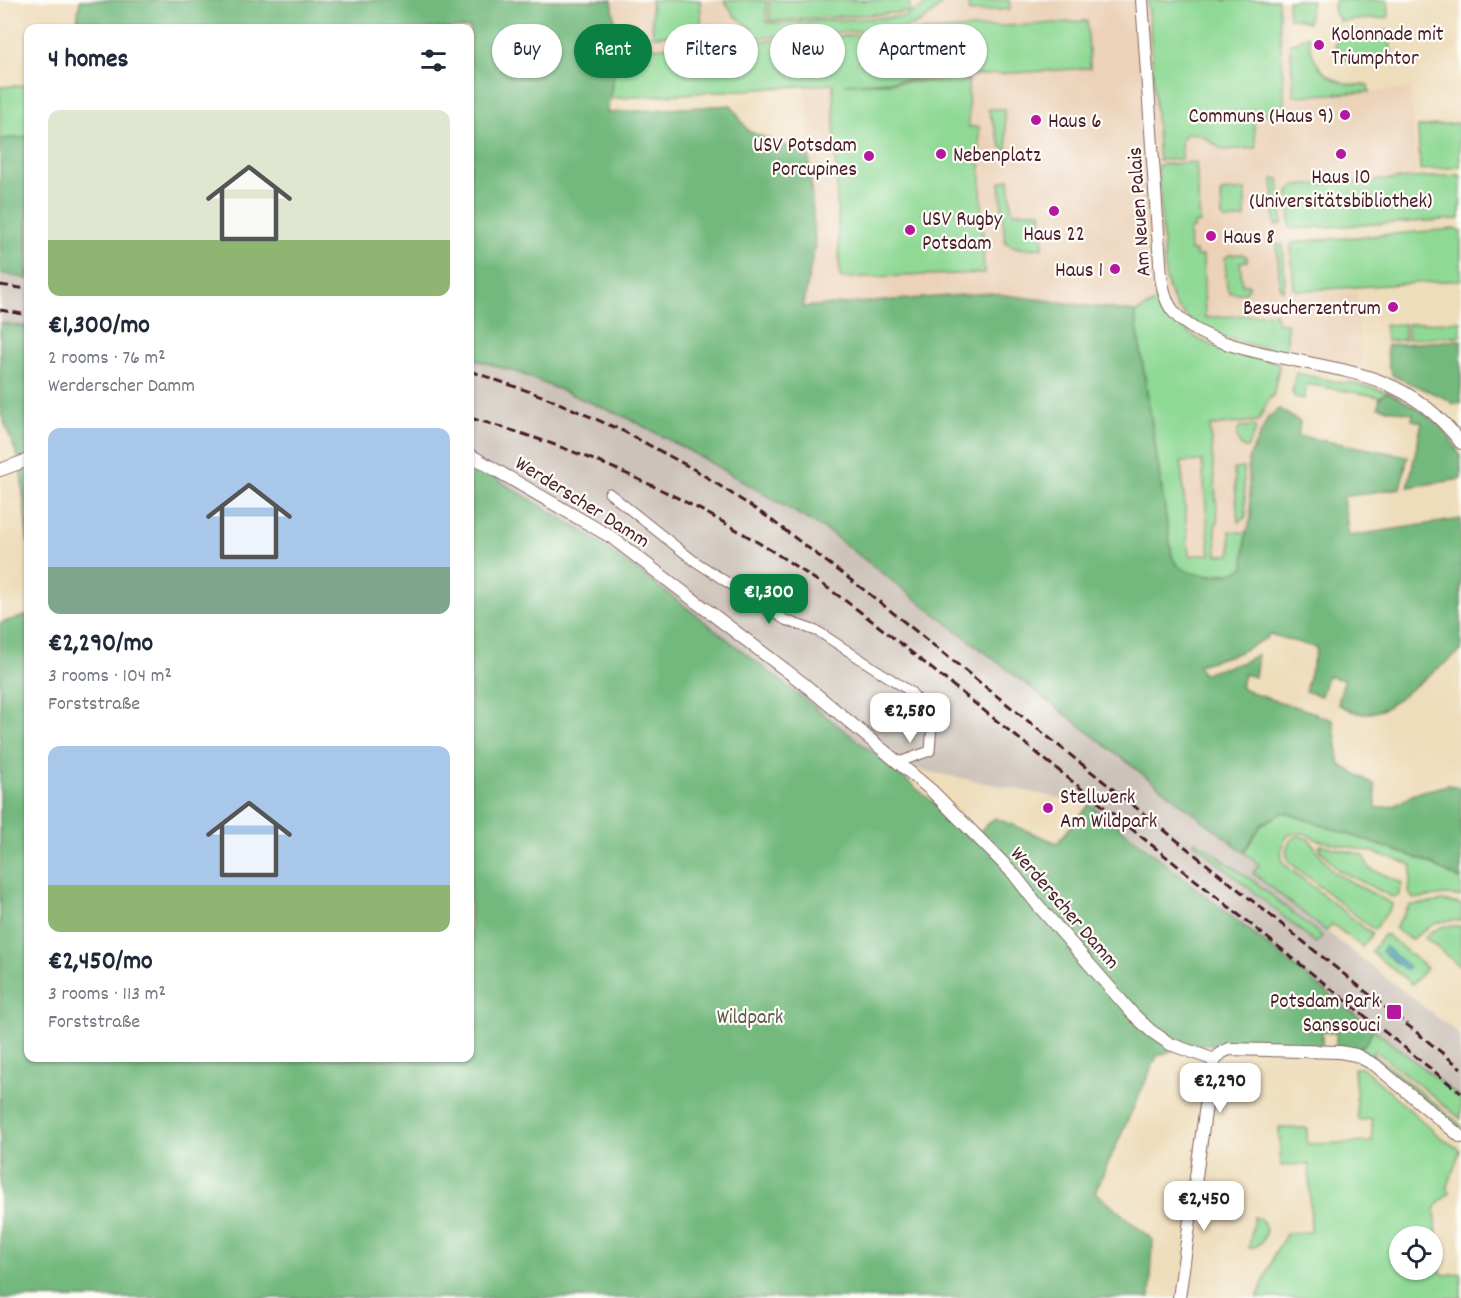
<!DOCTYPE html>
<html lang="en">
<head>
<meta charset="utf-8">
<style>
	body { margin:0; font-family:Dekko,sans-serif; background:#f6f6f7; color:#1f2937; height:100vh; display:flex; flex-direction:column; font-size:22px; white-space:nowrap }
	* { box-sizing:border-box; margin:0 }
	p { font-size:20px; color:#747a83 }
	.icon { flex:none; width:33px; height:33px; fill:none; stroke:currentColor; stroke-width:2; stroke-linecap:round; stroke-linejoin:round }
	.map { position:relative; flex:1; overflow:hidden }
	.side { position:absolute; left:24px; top:24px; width:450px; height:1038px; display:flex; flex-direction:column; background:#fff; border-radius:12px; box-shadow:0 2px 4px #0004 }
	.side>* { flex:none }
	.top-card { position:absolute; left:492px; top:24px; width:570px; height:54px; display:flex; gap:12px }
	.buttons { position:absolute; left:1389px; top:1226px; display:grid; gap:12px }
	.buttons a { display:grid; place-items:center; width:54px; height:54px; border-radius:50%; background:#fff; box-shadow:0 2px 4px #0004; font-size:30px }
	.price { position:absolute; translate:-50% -51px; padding:0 14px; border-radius:12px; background:#fff; color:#222; font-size:20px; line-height:39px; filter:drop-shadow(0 2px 3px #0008) }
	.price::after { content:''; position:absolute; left:50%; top:36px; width:18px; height:14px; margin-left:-9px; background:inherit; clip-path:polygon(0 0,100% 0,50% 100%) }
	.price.active { background:#0b8043; color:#fff }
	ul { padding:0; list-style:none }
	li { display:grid; align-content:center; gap:12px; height:318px; padding:0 24px }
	li span { display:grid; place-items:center; height:186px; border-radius:12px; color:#555 }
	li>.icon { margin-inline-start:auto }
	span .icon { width:108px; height:108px; fill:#fffc; stroke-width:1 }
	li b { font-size:26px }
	h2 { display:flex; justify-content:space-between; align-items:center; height:72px; padding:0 24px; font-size:26px }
	.pill { padding:0 21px; border-radius:27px; background:#fff; box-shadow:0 2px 4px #0004; font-size:21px; line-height:54px }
	.pill.active { background:#0b8043; color:#fff }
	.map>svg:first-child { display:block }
	.built { fill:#ebd2b8 }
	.industrial { fill:#ccc2b9 }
	.green { fill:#8fd995; stroke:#6c7c60; stroke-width:1.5; fill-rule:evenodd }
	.forest { fill:#73b97e; stroke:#5e6c54; stroke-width:1.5 }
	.water { fill:#44abc4; stroke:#476578; stroke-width:1.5 }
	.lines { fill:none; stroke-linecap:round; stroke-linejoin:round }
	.minor-casing { stroke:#83625d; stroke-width:11 }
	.tertiary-casing { stroke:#83625d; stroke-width:14 }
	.minor { stroke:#fff; stroke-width:9 }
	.tertiary { stroke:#fff; stroke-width:12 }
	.rail { stroke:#4a1f2b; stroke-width:3; stroke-dasharray:9 4.5; stroke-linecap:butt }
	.poi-dot { fill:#b5179e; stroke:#fdfcf7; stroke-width:2 }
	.labels { text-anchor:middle; stroke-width:4.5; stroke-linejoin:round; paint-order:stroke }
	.poi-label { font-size:21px; fill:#4a1f2b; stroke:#fdfcf7; text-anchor:start }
	.street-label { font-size:21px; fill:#4a1f2b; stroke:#fdfcf7 }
	.park-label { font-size:21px; fill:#5f574b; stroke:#fdfcf7 }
</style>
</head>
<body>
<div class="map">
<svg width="1461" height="1298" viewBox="0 0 1461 1298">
	<rect width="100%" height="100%" fill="#fdfcf7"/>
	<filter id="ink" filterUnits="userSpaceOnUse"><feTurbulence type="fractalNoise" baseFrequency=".0167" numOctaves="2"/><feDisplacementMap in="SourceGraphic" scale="12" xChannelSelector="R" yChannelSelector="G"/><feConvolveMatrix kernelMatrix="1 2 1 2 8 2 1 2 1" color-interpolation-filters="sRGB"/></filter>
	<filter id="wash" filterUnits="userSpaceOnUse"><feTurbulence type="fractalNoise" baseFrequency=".008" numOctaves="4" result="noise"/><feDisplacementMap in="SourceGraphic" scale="24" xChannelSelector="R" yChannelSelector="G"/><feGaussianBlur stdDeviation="1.35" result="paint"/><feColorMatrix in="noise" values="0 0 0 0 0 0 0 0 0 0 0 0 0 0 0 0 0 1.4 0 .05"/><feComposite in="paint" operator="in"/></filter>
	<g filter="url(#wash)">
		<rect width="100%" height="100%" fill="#edb"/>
		<path class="built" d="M612 0H1286L1293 96 1411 89 1416 176 1287 185 1293 294 1357 291 1361 366 1286 352 1268 418 1248 460 1252 570 1175 587 989 293 802 307 815 244 806 86 1090 68 1087 21 618 51Z"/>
		<g class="industrial">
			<path d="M0 273 28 279V327L0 323Z"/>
			<path d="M470 358 519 372 630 419 706 460 829 532 1244 852 1259 865 1253 874 1461 1036V1098L1090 804 886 763 669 594 584 532 470 463Z"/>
		</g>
		<g class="green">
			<path d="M651 0H700L702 33 653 36Z"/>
			<path d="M724 0H766L767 22 775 23 903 17 922 8 930 0H944C934 15 921 24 903 28L753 38 752 28 735 16Z"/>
			<path d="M769 0H909L910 12 770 21Z"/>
			<path d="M968 0H1009L1010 9 969 12Z"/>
			<path d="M1148 0H1278L1285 113 1253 115 1256 148 1222 150C1211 142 1200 130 1186 134L1181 141 1182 159 1159 160Z"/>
			<path d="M1288 0H1312L1308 23 1296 18H1289Z"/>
			<path d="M1336 0H1388L1389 16 1386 18 1339 21 1338 17 1334 13 1333 6Z"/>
			<path d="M1087 21 1090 68 844 84 968 80 969 127H979L984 273 840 278 833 84 470 108V59Z"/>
			<path d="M1387 31 1390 33 1391 61C1371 62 1339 71 1335 43L1340 39V34Z"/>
			<path d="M1306 36H1309C1311 69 1333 87 1368 85L1369 92 1294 96 1290 43 1297 42Z"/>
			<path d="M28 85V137L0 139V87Z"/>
			<path d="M988 109H1004L1008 155 1001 145Z"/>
			<path d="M1456 123 1459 126 1460 167 1420 170 1418 127Z"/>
			<path d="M1196 162 1200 223 1194 224V229L1189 230 1190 251H1196V256H1203L1205 318 1275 313 1278 323H1287V346L1281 352 1231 340 1210 332 1190 320 1176 306 1168 287 1165 275 1158 165Z"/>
			<path d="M1459 175 1461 176 1460 219 1292 229 1290 227 1289 192 1294 186Z"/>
			<path d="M1009 179 1012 212H1041L1043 247C1028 250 1018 250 1005 242L1000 182Z"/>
			<path d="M1273 179H1279L1282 224 1275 225Z"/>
			<path d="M1245 190V218L1225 220 1222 216 1221 192Z"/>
			<path d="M1455 229 1461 231V280L1297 291 1294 288 1291 245 1294 242Z"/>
			<path d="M1277 245H1283L1285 281 1283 290 1280 288Z"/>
			<path d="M1242 254 1247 257V261L1240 262 1242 285H1249V288L1244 293H1230L1227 288 1225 258 1229 255Z"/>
			<path d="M1161 300C1170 313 1179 326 1192 335 1213 350 1252 356 1277 362L1279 366 1273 397H1270L1258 421 1210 426 1218 523 1215 524 1217 555H1231L1230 531 1244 533 1248 530C1244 540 1249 560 1244 567 1239 575 1197 576 1189 573 1181 570 1176 565 1172 557L1135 313ZM1202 461 1210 554 1189 556 1181 462Z"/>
			<path d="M1461 321V336L1408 339 1407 324Z"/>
			<path d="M1404 324 1405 340 1386 341 1385 325Z"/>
			<path d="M1296 373 1343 383 1349 382 1388 392 1380 397 1307 384 1304 399 1295 397 1292 392Z"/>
			<path d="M1254 426 1256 429 1247 448H1244C1237 443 1235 434 1240 427Z"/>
			<path d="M1243 468 1246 517 1238 522 1234 469Z"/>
			<path d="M1283 812 1423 860 1461 880V897L1447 895 1413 899 1409 892 1412 865 1373 852 1317 840 1305 833 1290 834C1281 842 1280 851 1283 863L1372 934 1362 947 1332 924 1326 931 1253 873 1259 865 1244 852 1262 824Z"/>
			<path d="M1300 836 1309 839 1333 872 1392 904V906L1374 930 1288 861C1284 850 1287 838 1300 836Z"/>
			<path d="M1196 841 1256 883 1322 936 1316 943 1194 843Z"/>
			<path d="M1322 845 1363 855 1369 868 1402 883 1398 896 1392 897 1338 870 1321 850 1319 846Z"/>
			<path d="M1442 901 1461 904V921C1436 918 1429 927 1411 940L1396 929V926L1409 906C1417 903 1431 904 1442 901Z"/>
			<path d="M1444 926H1461V967L1425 938 1430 932Z"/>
			<path d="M1383 935H1387L1427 968 1412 984 1376 956 1377 953 1375 955 1371 952Z"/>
			<path d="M1373 1029 1461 1098V1119L1375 1050 1372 1053 1461 1125V1130L1370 1055 1358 1049 1366 1043Z"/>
			<path d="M1354 1068H1363L1439 1136 1460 1150 1447 1189 1450 1193 1439 1202 1435 1210 1440 1271 1444 1275 1461 1273V1298H1257L1274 1255 1287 1233 1311 1232 1309 1164 1281 1166 1279 1128H1307V1144L1372 1142V1119L1358 1120ZM1400 1236H1432V1269H1400Z"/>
			<path d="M1254 1217C1274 1222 1266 1247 1249 1248Z"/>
		</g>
		<g class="forest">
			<path d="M80 0H612L618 51 607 113 731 105 748 131 809 155 815 244 803 307 989 293 1135 312 1172 557C1182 580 1227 579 1244 567L1245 539 1251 518 1248 460 1268 418 1279 409 1300 422 1298 436 1408 456 1400 488 1343 497 1349 536 1461 519V651L1386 708C1365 717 1357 715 1338 704L1344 680 1327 676 1321 696 1305 691 1317 648 1269 634 1267 638 1238 653 1198 665 1202 674 1241 663 1258 654 1255 677 1244 674 1240 688 1251 691V693L1316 713V715L1333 720 1340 765 1375 785 1376 808 1394 806 1416 793 1448 785 1461 787V880L1423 860 1283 812 1262 824 1244 852 829 532 706 460 630 419 519 373 470 358V28H76Z"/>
			<path d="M28 137V279L0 273V139Z"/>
			<path d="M0 323 28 327V544L20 463 0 411Z"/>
			<path d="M1461 340V404H1453L1447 399 1393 376 1388 364 1387 345Z"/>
			<path d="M1388 392C1416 407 1447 424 1460 456 1461 462 1461 472 1461 479L1408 487 1422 422 1412 420 1413 414 1378 407 1380 397Z"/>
			<path d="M470 463 584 532 669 594 886 763 936 805 970 839 995 818 1057 843 1090 804 1373 1029 1366 1043 1358 1049 1336 1046V1033L1322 1032V1046L1188 1044 1157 1056 1095 1192 1153 1240 1150 1298H0V623L28 615V1058H470Z"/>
		</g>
		<path class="water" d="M1385 947 1409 967 1406 970 1382 951Z"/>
	</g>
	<g filter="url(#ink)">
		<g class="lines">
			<g class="minor-casing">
				<path id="minor" d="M609 493 693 560 785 620 819 632 911 692 928 712 932 725 930 751 899 762"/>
			</g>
			<g class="tertiary-casing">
				<g id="tertiary">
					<path d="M1142 0 1161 277C1163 288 1165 301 1173 311 1209 357 1327 359 1382 382 1415 395 1440 415 1461 443"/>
					<path d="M470 455 611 537 804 684 931 790 1013 873 1037 904 1132 1013 1151 1031 1170 1044 1215 1060"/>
					<path d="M0 470 28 460"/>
					<path d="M1179 1298 1208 1091 1215 1060 1221 1053 1229 1049 1340 1052 1356 1055 1375 1065 1461 1137"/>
				</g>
			</g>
			<use href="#minor" class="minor"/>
			<use href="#tertiary" class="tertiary"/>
			<g class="rail">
				<path d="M0 285 28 289"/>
				<path d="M0 310 28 315"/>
				<path d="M470 371 545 397 623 431 697 471 766 516 872 596 1461 1068"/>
				<path d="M470 418C617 458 756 530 876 624L1461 1093"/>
			</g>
		</g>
	</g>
	<g class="poi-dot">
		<circle cx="1319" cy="45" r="6"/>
		<circle cx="1345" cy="115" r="6"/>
		<circle cx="1036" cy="120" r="6"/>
		<circle cx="941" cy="154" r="6"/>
		<circle cx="1341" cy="154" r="6"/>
		<circle cx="869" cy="156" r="6"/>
		<circle cx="1054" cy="211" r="6"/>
		<circle cx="910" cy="230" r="6"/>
		<circle cx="1211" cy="236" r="6"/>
		<circle cx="1115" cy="269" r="6"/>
		<circle cx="1393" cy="307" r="6"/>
		<circle cx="1048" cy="808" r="6"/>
		<rect x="1386" y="1004" width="16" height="16" rx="3"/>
	</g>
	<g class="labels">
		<g class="poi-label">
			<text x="1331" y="40">Kolonnade mit<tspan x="1331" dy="24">Triumphtor</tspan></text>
			<text x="1333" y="122" text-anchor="end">Communs (Haus 9)</text>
			<text x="1048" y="127">Haus 6</text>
			<text x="857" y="151" text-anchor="end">USV Potsdam<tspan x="857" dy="24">Porcupines</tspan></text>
			<text x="953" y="161">Nebenplatz</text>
			<text x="1341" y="183" text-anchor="middle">Haus 10<tspan x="1341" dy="24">(Universitätsbibliothek)</tspan></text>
			<text x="922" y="225">USV Rugby<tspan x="922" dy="24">Potsdam</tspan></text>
			<text x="1054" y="240" text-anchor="middle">Haus 22</text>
			<text x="1223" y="243">Haus 8</text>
			<text x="1103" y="276" text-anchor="end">Haus 1</text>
			<text x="1381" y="314" text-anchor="end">Besucherzentrum</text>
			<text x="1060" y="803">Stellwerk<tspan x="1060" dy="24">Am Wildpark</tspan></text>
			<text x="1380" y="1007" text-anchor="end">Potsdam Park<tspan x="1380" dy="24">Sanssouci</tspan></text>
		</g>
		<g class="street-label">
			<text transform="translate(1138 212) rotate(-94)" y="7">Am Neuen Palais</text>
			<text transform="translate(583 501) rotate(32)" y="7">Werderscher Damm</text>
			<text transform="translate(1066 907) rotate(49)" y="7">Werderscher Damm</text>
		</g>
		<g class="park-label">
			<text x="750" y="1023">Wildpark</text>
		</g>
	</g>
</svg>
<div class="buttons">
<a><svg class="icon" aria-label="locate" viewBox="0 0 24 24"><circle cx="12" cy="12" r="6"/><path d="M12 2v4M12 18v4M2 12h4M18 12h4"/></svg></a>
</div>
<b class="price active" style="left:769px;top:625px">€1,300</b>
<b class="price" style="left:910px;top:744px">€2,580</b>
<b class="price" style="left:1220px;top:1114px">€2,290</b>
<b class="price" style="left:1204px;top:1232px">€2,450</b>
<div class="top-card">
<a class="pill">Buy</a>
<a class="pill active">Rent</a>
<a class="pill">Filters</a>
<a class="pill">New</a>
<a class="pill">Apartment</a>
</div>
<section class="side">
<h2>4 homes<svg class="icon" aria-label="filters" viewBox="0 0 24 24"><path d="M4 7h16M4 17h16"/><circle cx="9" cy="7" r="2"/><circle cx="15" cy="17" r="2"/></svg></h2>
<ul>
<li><span style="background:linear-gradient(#dfe7d0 70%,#8fb573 0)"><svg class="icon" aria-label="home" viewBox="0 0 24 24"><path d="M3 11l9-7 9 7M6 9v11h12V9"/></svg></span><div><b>€1,300/mo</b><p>2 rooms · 76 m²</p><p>Werderscher Damm</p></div></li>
<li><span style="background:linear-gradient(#a9c7e8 75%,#7fa58c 0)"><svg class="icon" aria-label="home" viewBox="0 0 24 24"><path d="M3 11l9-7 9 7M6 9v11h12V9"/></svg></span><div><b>€2,290/mo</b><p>3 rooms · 104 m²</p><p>Forststraße</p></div></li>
<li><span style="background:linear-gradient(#a9c7e8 75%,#8fb573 0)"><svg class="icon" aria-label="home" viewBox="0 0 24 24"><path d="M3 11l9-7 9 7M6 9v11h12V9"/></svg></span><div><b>€2,450/mo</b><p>3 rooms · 113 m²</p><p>Forststraße</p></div></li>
</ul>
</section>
</div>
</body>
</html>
